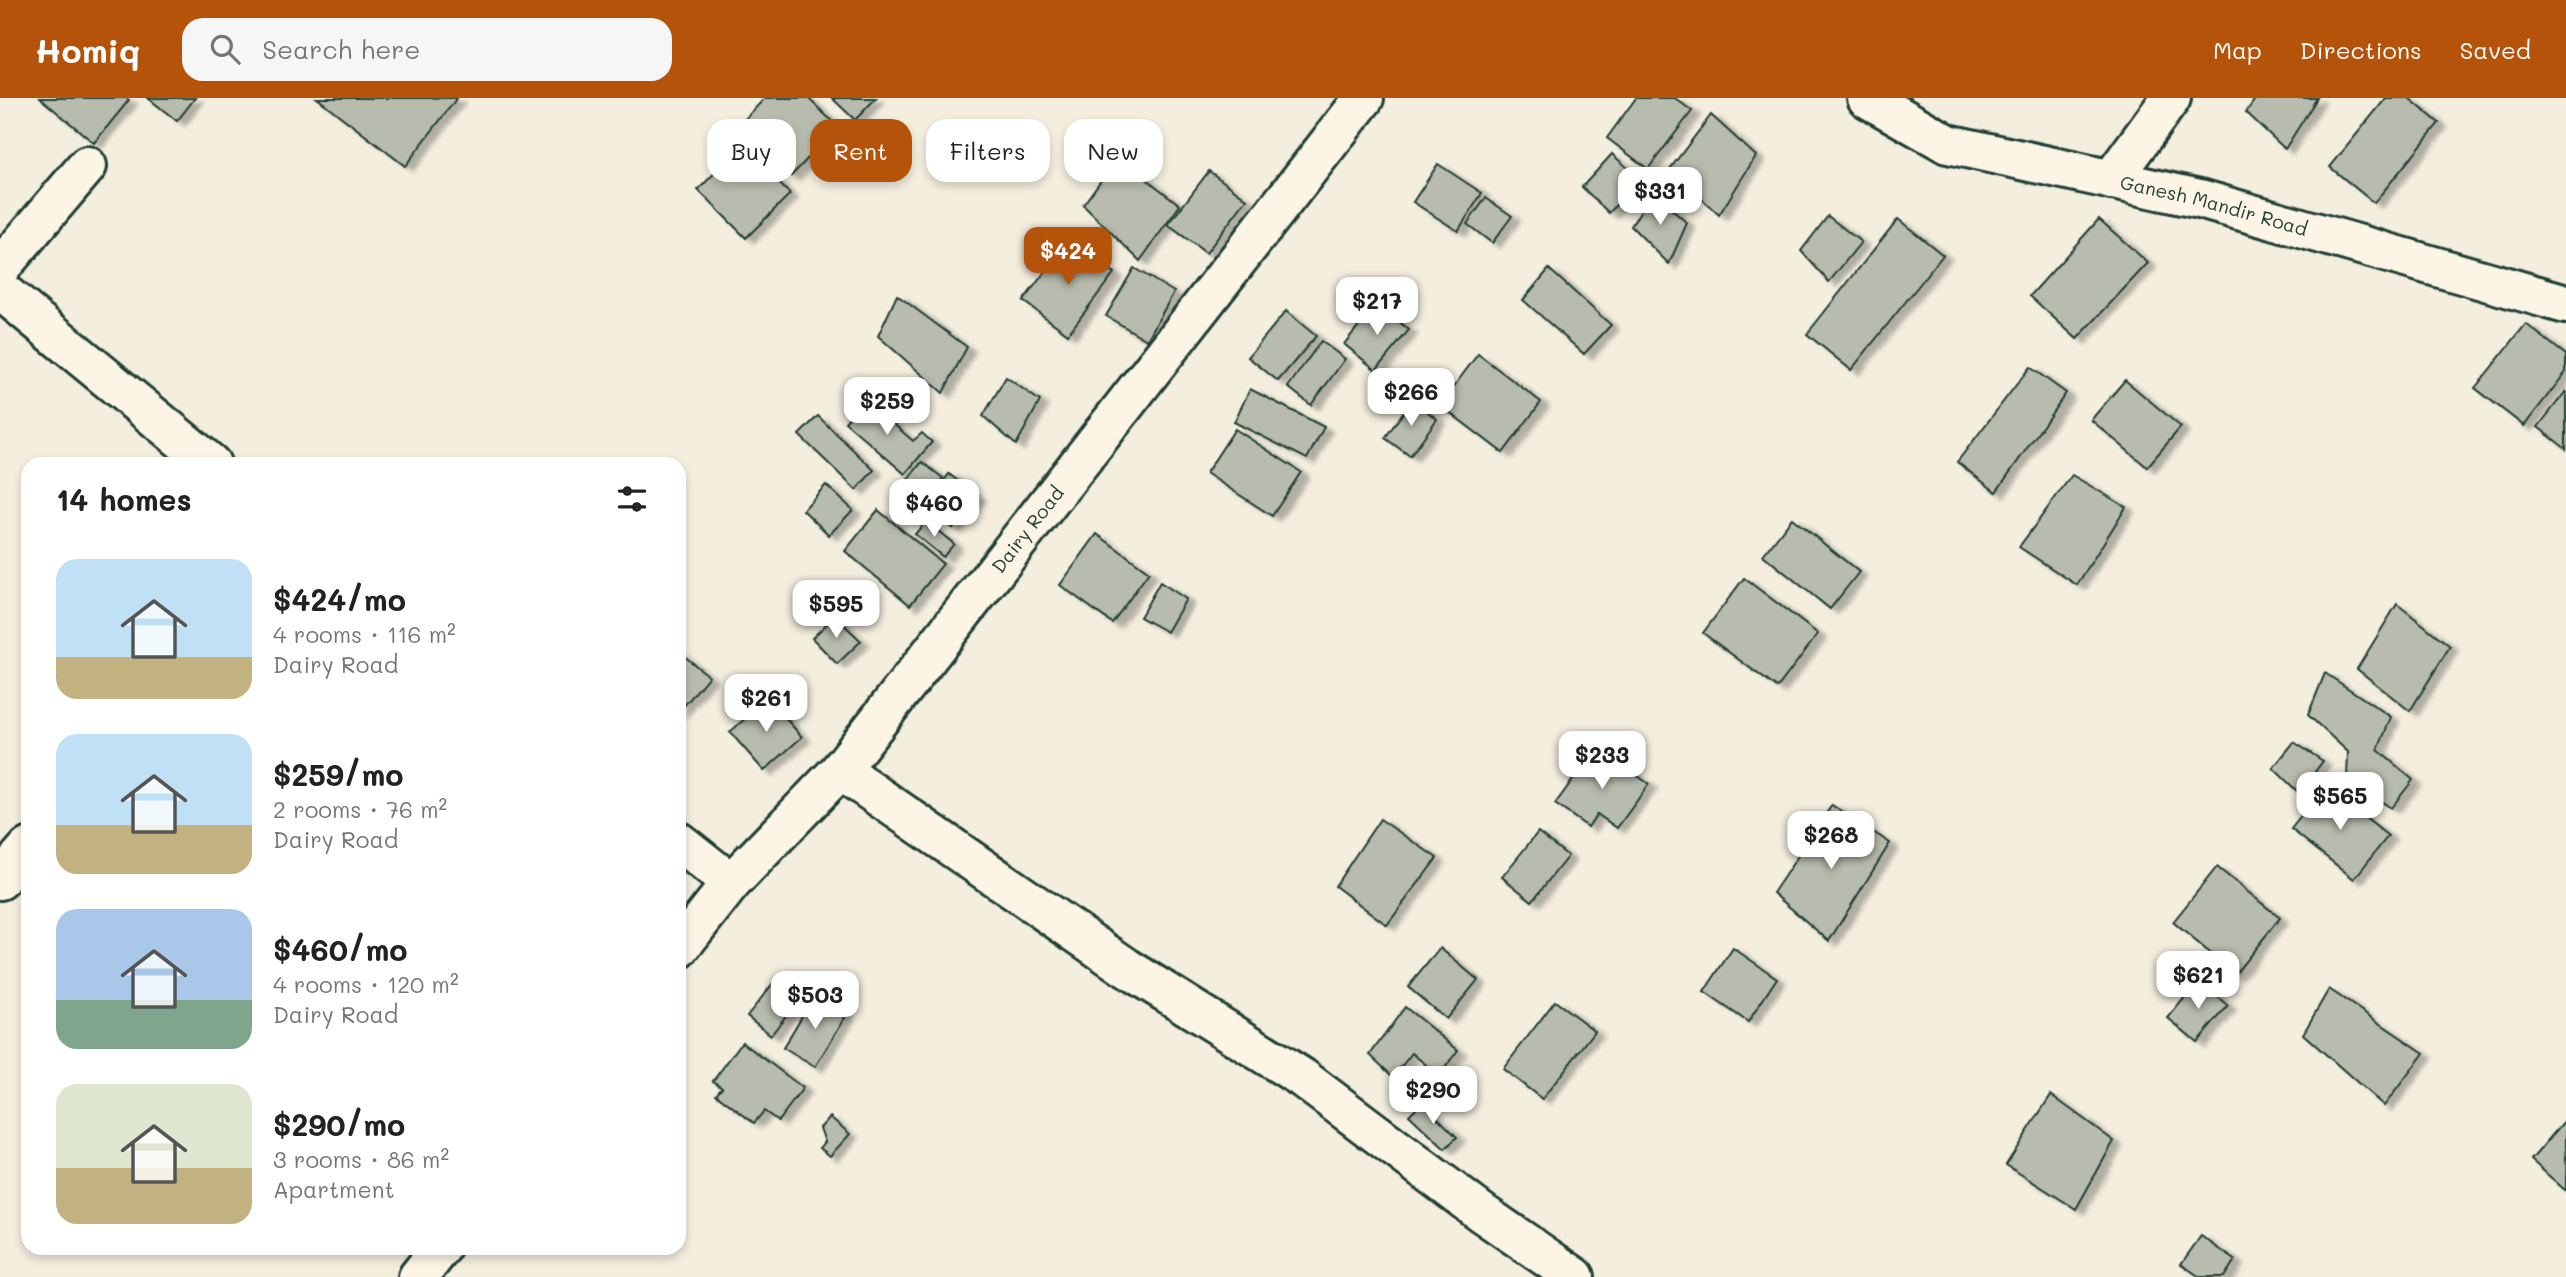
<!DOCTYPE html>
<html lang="en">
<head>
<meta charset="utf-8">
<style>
	body { margin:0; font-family:Mali,sans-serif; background:#f6f6f6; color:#222; height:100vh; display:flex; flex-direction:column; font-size:26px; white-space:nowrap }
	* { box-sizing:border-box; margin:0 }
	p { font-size:23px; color:#767676 }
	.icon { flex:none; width:38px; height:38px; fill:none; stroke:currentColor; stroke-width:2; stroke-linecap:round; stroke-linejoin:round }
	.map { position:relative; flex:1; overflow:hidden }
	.drawer { position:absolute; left:21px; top:359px; width:665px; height:798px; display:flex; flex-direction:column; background:#fff; border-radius:21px; box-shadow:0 4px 10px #0003 }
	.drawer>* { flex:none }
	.top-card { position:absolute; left:707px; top:21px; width:665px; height:63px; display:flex; gap:14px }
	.price { position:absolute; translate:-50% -60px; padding:0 16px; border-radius:14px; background:#fff; color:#222; font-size:23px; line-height:46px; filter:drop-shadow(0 2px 4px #0008) }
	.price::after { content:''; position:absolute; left:50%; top:42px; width:21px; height:16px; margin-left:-10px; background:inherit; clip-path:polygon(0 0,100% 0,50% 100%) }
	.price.active { background:#b45309; color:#fff }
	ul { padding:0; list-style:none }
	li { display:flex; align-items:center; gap:21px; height:175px; padding:0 35px }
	li span { display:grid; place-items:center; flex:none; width:196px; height:140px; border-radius:21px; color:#555 }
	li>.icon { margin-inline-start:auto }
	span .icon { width:84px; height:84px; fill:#fffc; stroke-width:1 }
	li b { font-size:30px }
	h2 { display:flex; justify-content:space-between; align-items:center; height:84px; padding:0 35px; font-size:30px }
	.tag { padding:0 24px; border-radius:21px; background:#fff; box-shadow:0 4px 10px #0003; font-size:24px; line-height:63px }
	.tag.active { background:#b45309; color:#fff }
	header { display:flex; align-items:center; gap:42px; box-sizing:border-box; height:98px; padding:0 35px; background:#b45309; color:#fff }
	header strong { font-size:33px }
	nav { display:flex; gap:38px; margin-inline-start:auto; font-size:24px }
	.search { width:490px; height:63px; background:#f6f6f6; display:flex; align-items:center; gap:18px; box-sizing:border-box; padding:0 24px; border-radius:21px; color:#767676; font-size:26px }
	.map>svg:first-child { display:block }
	.building { fill:#b8bcae; stroke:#1f3d34; stroke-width:2; filter:url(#shadow) }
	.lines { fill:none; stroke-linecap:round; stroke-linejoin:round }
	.street-casing { stroke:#1f3d34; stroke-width:44 }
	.street { stroke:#fcf5e5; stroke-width:38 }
	.labels { text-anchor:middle; stroke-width:6; stroke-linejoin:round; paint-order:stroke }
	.street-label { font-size:19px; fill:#1f3d34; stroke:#fcf5e5 }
</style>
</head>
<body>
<header>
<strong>Homiq</strong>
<div class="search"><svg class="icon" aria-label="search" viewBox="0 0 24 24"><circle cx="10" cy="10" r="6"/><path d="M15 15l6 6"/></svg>Search here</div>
<nav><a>Map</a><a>Directions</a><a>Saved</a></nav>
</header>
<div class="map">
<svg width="2566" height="1179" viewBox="0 0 2566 1179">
	<defs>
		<filter id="shadow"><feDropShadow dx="8" dy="4.5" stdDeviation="2" flood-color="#0004"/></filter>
	</defs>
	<rect width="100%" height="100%" fill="#f3eede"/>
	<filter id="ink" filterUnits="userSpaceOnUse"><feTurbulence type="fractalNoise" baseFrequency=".0143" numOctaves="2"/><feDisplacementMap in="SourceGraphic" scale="14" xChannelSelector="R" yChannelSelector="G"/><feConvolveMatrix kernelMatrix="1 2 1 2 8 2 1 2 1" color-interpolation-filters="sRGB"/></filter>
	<g filter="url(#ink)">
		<g class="building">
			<path d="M40 0H126L129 2 94 45Z"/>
			<path d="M148 0H195L177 23Z"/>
			<path d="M317 0H457L405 68Z"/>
			<path d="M765 0H808L838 29 791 78 738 28Z"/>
			<path d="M832 0H876L855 22Z"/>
			<path d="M1636 0H1675L1692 13 1648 71 1607 40Z"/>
			<path d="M2256 0H2317L2285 51 2246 14Z"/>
			<path d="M2386 0H2409L2439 25 2374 105 2330 69Z"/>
			<path d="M1711 17 1756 58 1719 117 1670 71Z"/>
			<path d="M741 48 790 96 746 140 698 92Z"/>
			<path d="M1612 56 1640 81 1609 115 1582 89Z"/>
			<path d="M1118 59 1180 107 1140 163 1083 107Z"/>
			<path d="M1438 66 1482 95 1458 133 1413 104Z"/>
			<path d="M1209 73 1247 101 1206 155 1168 127Z"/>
			<path d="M1652 94 1687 125 1669 166 1631 128Z"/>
			<path d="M1486 100 1512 118 1492 145 1467 126Z"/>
			<path d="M1828 118 1861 144 1829 184 1801 153Z"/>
			<path d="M1898 121 1943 157 1851 272 1807 236Z"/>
			<path d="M2099 121 2148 165 2077 241 2030 198Z"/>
			<path d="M1069 142 1114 175 1068 236 1023 203Z"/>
			<path d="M1134 170 1174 194 1147 242 1106 218Z"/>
			<path d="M1549 171 1611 227 1584 256 1523 202Z"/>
			<path d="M897 197 967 249 943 295 878 238Z"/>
			<path d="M1377 205 1409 232 1376 272 1344 246Z"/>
			<path d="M1286 213 1316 238 1278 283 1248 259Z"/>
			<path d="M2526 226 2566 257V274L2524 328 2475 290Z"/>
			<path d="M1321 243 1345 261 1311 307 1288 289Z"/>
			<path d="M1478 256 1541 304 1503 355 1440 307Z"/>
			<path d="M2030 269 2066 295 1996 394 1957 364Z"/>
			<path d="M1006 279 1040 303 1016 347 983 318Z"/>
			<path d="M2125 282 2181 329 2147 369 2091 322Z"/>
			<path d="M1250 291 1324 329 1307 361 1234 324Z"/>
			<path d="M2566 293V351L2538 329Z"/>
			<path d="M865 301 913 343 922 335 932 344 905 376 845 324Z"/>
			<path d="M1412 302 1437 321 1410 358 1385 340Z"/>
			<path d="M818 318 874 372 856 392 799 337Z"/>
			<path d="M1235 331 1301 374 1272 418 1206 375Z"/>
			<path d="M922 364 943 380 916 415 895 397Z"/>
			<path d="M949 376 978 398 953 430 925 409Z"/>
			<path d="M2072 377 2126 409 2077 487 2019 449Z"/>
			<path d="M826 387 853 412 829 437 803 412Z"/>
			<path d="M878 412 943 466 910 507 845 453Z"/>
			<path d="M1792 420 1859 474 1830 511 1763 457Z"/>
			<path d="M926 423 954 446 943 459 915 436Z"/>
			<path d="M1097 436 1149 474 1112 525 1060 487Z"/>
			<path d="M1744 480 1818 536 1777 590 1703 535Z"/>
			<path d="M1160 484 1186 501 1167 534 1140 519Z"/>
			<path d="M2397 506 2450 548 2410 613 2357 571Z"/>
			<path d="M835 518 861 543 837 566 812 540Z"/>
			<path d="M679 554 709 578 679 614Z"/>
			<path d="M2325 575 2391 619 2378 652 2413 682 2391 710 2347 680 2348 654 2308 617Z"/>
			<path d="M768 600 802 639 764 673 730 634Z"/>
			<path d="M2294 644 2323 663 2299 695 2273 670Z"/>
			<path d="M1597 649 1649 686 1617 730 1597 716 1588 729 1555 706Z"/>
			<path d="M2325 688 2388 738 2354 781 2291 731Z"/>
			<path d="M1832 707 1890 745 1829 843 1773 795Z"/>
			<path d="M1380 721 1437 760 1387 827 1335 788Z"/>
			<path d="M1538 734 1568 758 1532 803 1502 779Z"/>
			<path d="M2217 769 2280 820 2235 876 2173 824Z"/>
			<path d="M1440 850 1478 882 1446 921 1408 889Z"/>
			<path d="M1733 850 1777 880 1748 924 1704 894Z"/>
			<path d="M2199 882 2228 908 2197 944 2168 920Z"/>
			<path d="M774 884 798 902 771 937 747 918Z"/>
			<path d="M2329 891 2424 955 2384 1008 2303 936Z"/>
			<path d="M815 896 847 916 815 969 783 950Z"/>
			<path d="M1555 903 1595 933 1542 1001 1503 971Z"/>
			<path d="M1405 909 1458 952 1439 978 1412 955 1393 979 1370 957Z"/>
			<path d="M742 944 803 990 778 1023 764 1013 754 1025 716 996 722 989 713 983Z"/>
			<path d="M2051 997 2114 1043 2076 1111 2006 1067Z"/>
			<path d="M1422 1004 1457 1039 1445 1051 1409 1017Z"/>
			<path d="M830 1019 850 1036 830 1058 820 1050 825 1044 820 1030Z"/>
			<path d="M2566 1021V1093L2531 1062Z"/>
			<path d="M2201 1138 2235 1162 2224 1179H2200L2181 1166Z"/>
		</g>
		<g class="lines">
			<g class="street-casing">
				<g id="street">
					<path id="s1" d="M1867 0 1948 46 2200 101 2566 206"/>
					<path d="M2111 82 2171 0"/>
					<path d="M0 170 87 68"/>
					<path d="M0 192 211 366"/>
					<path d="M840 672 1127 870 1301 979 1482 1115 1575 1179"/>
					<path d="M679 744 731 785"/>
					<path d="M0 782 28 750"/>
					<path id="s2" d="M679 851 731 785 840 672 1364 0"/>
					<path d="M418 1179 441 1150"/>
				</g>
			</g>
			<use href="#street" class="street"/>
		</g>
	</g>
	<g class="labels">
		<g class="street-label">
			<text dy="7" stroke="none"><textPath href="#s1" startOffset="366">Ganesh Mandir Road</textPath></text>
			<text dy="7" stroke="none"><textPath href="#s2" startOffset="546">Dairy Road</textPath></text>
		</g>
	</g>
</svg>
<b class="price" style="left:1660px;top:129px">$331</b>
<b class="price active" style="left:1068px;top:189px">$424</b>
<b class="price" style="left:1377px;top:239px">$217</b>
<b class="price" style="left:1411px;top:330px">$266</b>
<b class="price" style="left:887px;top:339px">$259</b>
<b class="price" style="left:934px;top:441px">$460</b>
<b class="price" style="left:836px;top:542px">$595</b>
<b class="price" style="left:766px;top:636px">$261</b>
<b class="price" style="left:1602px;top:693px">$233</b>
<b class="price" style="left:2340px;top:734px">$565</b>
<b class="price" style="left:1831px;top:773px">$268</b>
<b class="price" style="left:2198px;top:913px">$621</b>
<b class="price" style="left:815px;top:933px">$503</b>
<b class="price" style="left:1433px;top:1028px">$290</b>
<div class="top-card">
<a class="tag">Buy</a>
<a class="tag active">Rent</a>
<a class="tag">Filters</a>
<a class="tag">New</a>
</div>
<section class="drawer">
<h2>14 homes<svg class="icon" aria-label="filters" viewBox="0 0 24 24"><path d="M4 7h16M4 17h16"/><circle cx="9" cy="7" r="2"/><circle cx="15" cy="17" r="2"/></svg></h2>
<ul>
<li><span style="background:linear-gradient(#bfe0f5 70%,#c2b280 0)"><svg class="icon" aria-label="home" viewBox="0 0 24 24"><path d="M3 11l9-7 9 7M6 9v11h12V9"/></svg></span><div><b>$424/mo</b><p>4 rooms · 116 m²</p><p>Dairy Road</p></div></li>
<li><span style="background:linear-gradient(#bfe0f5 65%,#c2b280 0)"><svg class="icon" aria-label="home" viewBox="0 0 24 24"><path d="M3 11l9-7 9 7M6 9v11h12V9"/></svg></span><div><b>$259/mo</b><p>2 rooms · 76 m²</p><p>Dairy Road</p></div></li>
<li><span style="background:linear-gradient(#a9c7e8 65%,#7fa58c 0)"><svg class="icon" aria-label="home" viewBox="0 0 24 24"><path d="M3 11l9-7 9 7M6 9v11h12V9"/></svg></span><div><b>$460/mo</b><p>4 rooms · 120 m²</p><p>Dairy Road</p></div></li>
<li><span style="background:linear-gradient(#dfe7d0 60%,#c2b280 0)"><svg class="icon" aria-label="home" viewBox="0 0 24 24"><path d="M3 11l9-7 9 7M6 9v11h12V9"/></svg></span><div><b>$290/mo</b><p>3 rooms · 86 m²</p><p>Apartment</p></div></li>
</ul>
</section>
</div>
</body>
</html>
